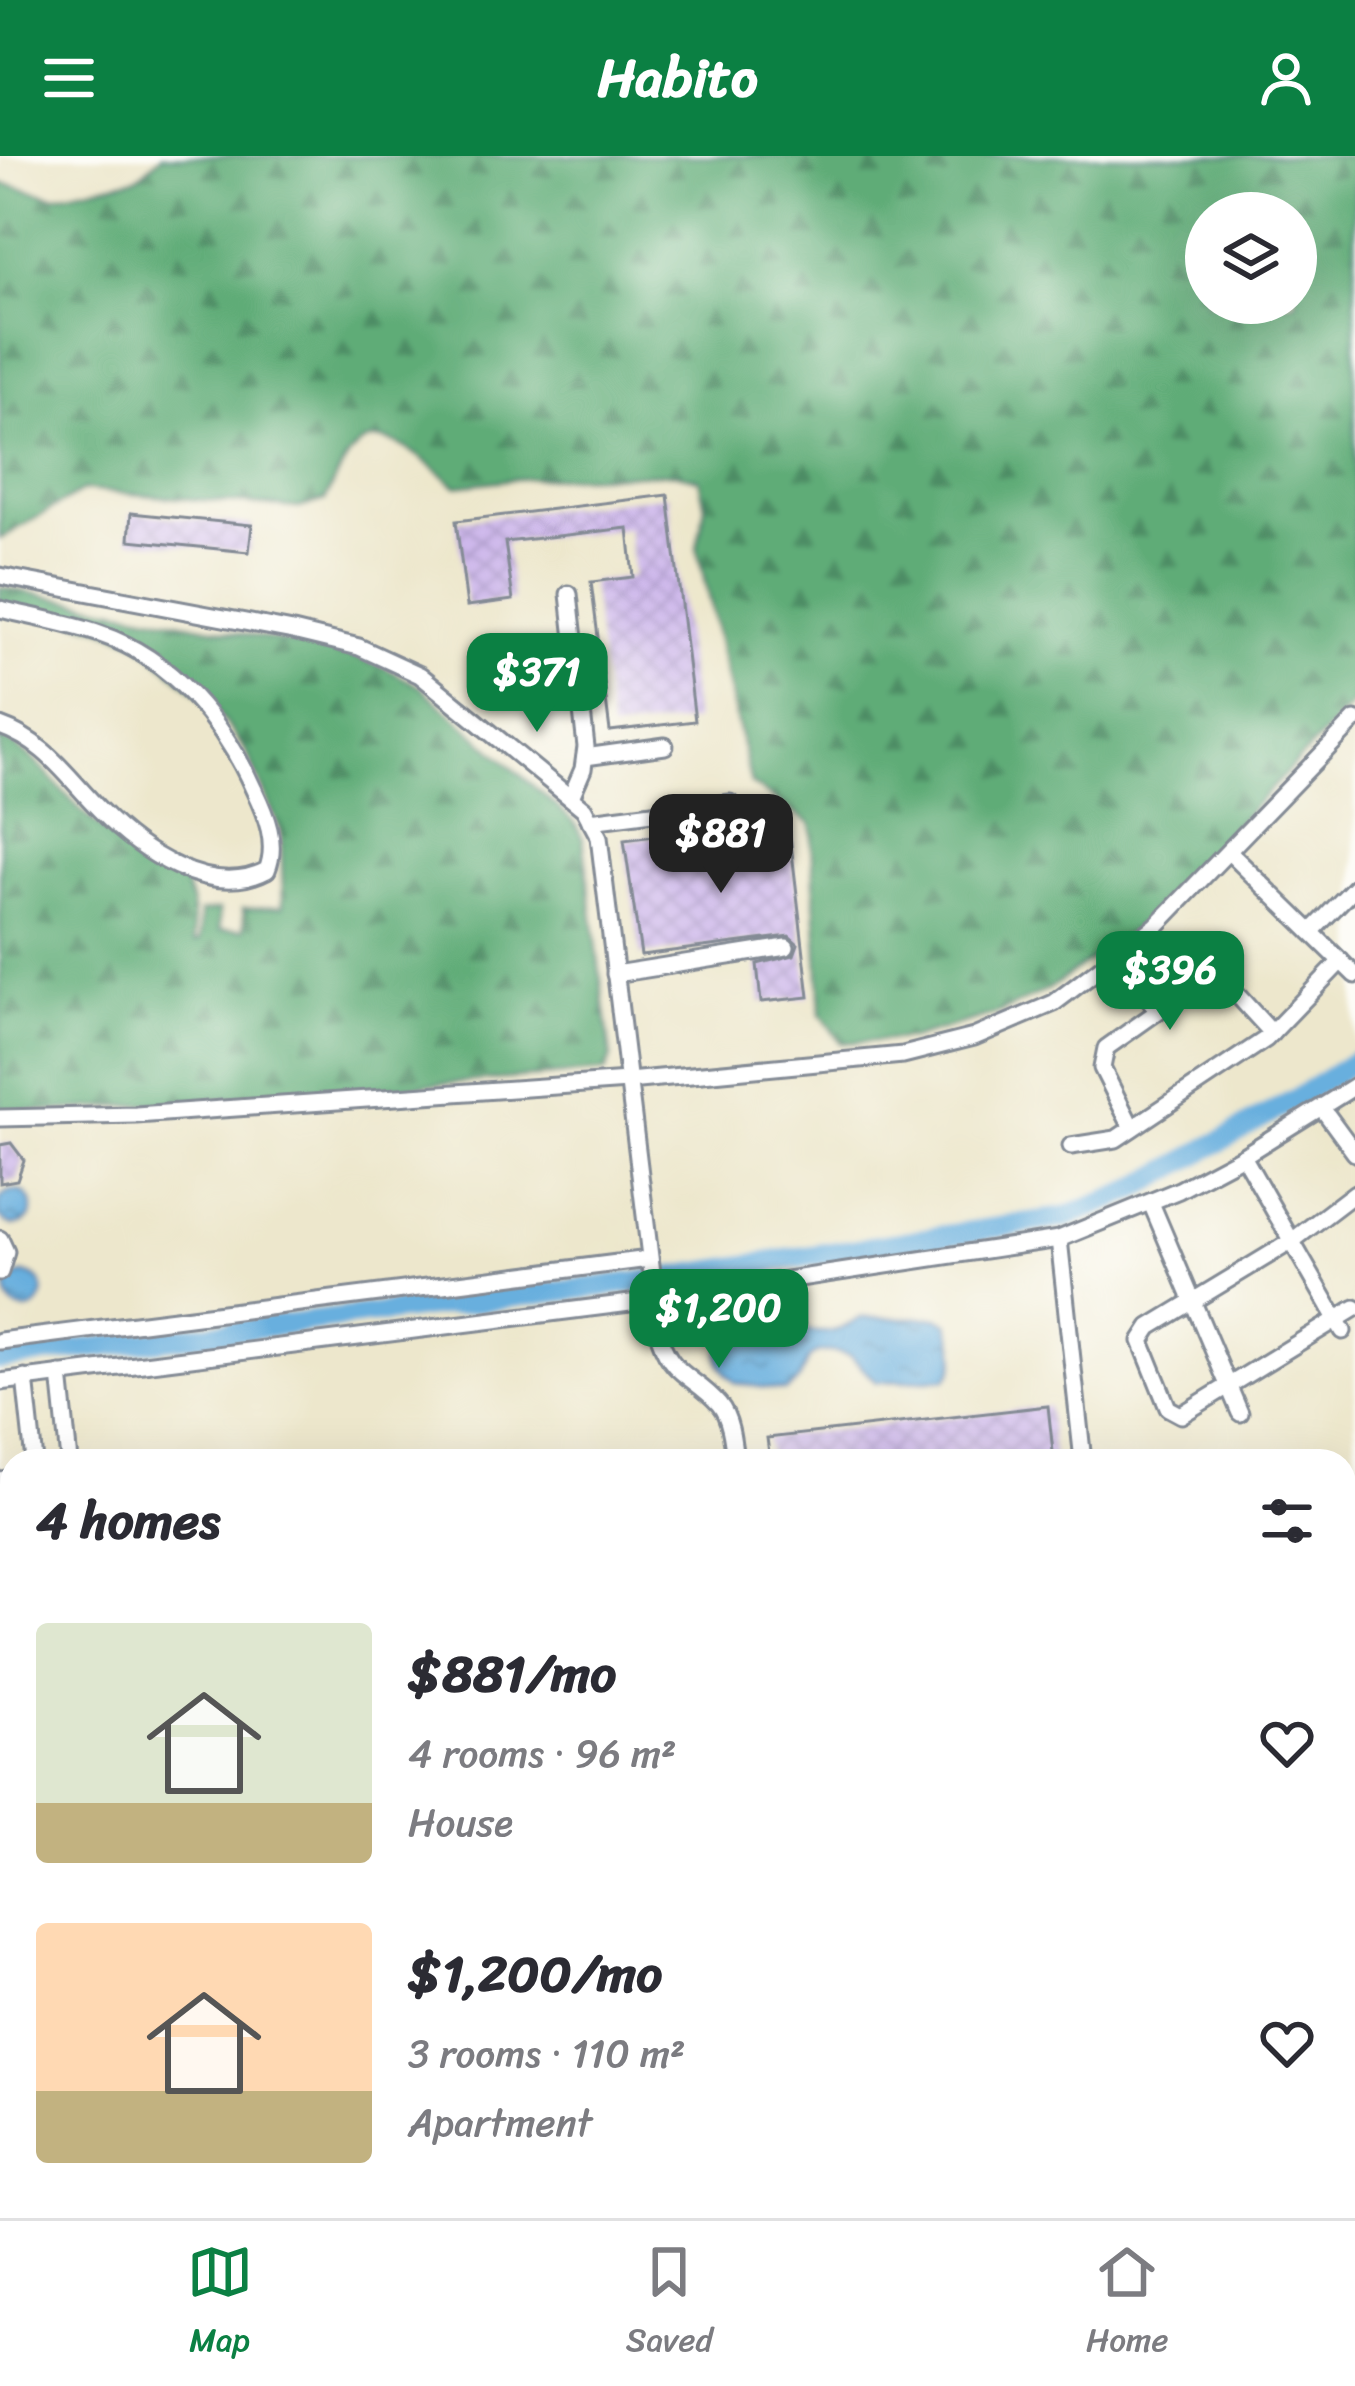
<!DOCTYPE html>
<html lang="en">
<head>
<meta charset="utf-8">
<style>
	body { margin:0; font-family:Sriracha,sans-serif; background:#f2f2f3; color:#2b2b33; height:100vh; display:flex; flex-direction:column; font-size:45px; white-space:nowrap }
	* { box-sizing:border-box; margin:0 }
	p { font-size:39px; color:#7c7c81 }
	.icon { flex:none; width:66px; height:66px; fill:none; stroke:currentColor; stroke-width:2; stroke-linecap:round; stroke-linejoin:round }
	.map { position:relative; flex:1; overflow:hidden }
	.drawer { position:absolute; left:0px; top:1293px; width:1356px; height:771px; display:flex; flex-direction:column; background:#fff; border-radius:36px 36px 0 0; box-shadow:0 12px 48px #0002 }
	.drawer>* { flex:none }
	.tools { position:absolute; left:1185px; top:36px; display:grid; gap:24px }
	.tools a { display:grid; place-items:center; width:132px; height:132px; border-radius:50%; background:#fff; box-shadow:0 12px 48px #0002; font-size:60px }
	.price { position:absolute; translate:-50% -102px; padding:0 27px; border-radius:24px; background:#0b8043; color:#fff; font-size:39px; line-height:78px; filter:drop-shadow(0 3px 6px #0008) }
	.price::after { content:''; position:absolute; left:50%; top:72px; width:36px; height:27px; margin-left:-18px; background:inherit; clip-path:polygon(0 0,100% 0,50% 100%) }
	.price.current { background:#222; color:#fff }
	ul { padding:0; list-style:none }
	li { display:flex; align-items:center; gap:36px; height:300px; padding:0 36px }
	li span { display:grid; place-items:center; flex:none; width:336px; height:240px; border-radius:12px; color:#555 }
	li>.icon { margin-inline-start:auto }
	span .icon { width:144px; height:144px; fill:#fffc; stroke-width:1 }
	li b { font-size:51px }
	h2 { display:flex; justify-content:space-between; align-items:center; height:144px; padding:0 36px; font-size:51px }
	header { display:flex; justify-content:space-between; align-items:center; height:156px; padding:0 36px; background:#0b8043; color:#fff; font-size:54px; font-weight:700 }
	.menu { display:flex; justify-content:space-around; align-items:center; height:168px; border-top:3px solid #e1e1e2; background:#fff; font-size:33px; color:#7c7c81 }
	.menu a { display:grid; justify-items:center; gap:6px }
	.menu .current { color:#0b8043 }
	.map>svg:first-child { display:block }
	.forest { fill:url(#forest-firs); stroke:#3c6e6a; stroke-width:3; fill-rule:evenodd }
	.water { fill:url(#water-ripples); stroke:#416f9e; stroke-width:3 }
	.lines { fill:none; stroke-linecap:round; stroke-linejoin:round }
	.canal { stroke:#67afde; stroke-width:21 }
	.building { fill:url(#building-cross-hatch) }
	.minor-casing { stroke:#848b95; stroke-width:21 }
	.motorway-casing { stroke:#848b95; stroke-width:33 }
	.minor { stroke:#fff; stroke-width:15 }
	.motorway { stroke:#f0c469; stroke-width:27 }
</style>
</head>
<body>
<header><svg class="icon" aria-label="menu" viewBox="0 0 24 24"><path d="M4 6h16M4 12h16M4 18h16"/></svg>Habito<svg class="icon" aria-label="person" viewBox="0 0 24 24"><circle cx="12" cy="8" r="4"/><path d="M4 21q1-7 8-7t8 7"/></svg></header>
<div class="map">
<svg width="1355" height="2062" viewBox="0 0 1355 2062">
	<defs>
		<pattern id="forest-firs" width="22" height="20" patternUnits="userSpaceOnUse" patternTransform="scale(3)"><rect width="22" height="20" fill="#5eac77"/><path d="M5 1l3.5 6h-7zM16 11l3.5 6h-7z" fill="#4d8c65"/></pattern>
		<pattern id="water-ripples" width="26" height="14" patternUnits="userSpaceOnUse" patternTransform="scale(3)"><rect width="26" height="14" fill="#67afde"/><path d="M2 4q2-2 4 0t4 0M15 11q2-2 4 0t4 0" fill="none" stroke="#548fb7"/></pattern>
		<pattern id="building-cross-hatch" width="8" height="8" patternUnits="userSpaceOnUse" patternTransform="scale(3)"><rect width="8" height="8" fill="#ceb8eb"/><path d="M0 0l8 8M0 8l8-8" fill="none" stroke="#b09ecc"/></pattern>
	</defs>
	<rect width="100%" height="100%" fill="#fdfcf7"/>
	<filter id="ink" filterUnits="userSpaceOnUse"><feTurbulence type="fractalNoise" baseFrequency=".00833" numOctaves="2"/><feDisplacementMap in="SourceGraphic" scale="24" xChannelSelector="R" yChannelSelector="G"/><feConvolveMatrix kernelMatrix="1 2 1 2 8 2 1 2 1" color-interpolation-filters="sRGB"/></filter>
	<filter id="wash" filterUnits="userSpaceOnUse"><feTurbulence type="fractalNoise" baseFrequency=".004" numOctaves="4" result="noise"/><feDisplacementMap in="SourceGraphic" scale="48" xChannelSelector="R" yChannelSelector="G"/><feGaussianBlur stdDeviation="2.7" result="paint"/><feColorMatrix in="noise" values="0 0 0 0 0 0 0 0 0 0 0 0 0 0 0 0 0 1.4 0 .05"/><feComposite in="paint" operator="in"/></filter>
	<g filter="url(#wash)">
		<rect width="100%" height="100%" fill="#ede7cc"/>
		<g class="forest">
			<path d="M162 0H1355V546L1138 770 1049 833 1000 857 910 883 841 887 821 858 811 668 751 628 697 392 705 350 699 323 674 317 515 323 456 330C433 312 384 262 355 293 342 306 334 328 325 344L299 352 84 334 0 383V27L54 40 137 22ZM1296 57V147H1206V57Z"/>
			<path d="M0 431 343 497 385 512 421 531 574 666 583 683 611 902 605 916 55 955 0 953V582C35 596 56 631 84 657 114 686 148 706 185 726L192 749 194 786 200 785V756L219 754 220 774 244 773 243 753 283 750 281 675 246 595 216 554 137 486 105 473 0 446Z"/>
			<path d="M1355 1399V1855L1344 1869V1406Z"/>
			<path d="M0 1602 12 1608V1865L0 1857Z"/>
			<path d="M0 1890 12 1898V2052H621L632 2062H0Z"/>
			<path d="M652 2052H1199L1192 2062H661Z"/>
		</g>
		<g class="water">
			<circle cx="15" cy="1052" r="17"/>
			<circle cx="25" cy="1136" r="18"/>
			<path d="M860 1162H938L948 1167C954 1186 962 1207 946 1223L876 1226 851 1200C790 1183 817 1219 785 1235L735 1227C726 1219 717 1208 719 1194 721 1162 776 1159 799 1168 813 1173 799 1174 816 1176 834 1178 845 1172 860 1162Z"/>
		</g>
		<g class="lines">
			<path class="canal" d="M0 1203 637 1126 1066 1061 1132 1035 1297 942 1355 905"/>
		</g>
		<g id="blocks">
			<g class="building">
				<path d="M668 339 695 565 610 575 591 426 633 421 628 372 505 386 513 444 467 450 456 365Z"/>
				<path d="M131 357 252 369 249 396 129 384Z"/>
				<path d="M788 662 809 841 761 846 757 808 794 799 798 788 789 780 641 799 624 684Z"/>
				<path d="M11 987 24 1004 17 1024 0 1027V989Z"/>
				<path d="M1048 1250 1054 1305H770L767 1282Z"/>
			</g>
		</g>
	</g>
	<g filter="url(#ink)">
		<use href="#blocks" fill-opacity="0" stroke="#848b95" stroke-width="3"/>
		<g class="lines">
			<g class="minor-casing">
				<g id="minor">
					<path d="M0 420 293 475 359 491 420 519 584 653 599 681 660 1183C673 1221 696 1221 719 1248 731 1262 733 1287 735 1305"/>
					<path d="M569 438 586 591 583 613 571 641"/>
					<path d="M0 453C33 461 68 467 100 478 172 502 225 568 254 634 266 659 278 688 267 714 210 744 139 694 100 654 67 621 46 586 0 570"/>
					<path d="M585 601 665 590"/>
					<path d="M590 665 730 647"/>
					<path d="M1229 696 1355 819"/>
					<path d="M1311 776 1355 731"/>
					<path d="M615 818 786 791"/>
					<path d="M1140 829 1157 855"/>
					<path d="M1322 952 1355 997"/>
					<path d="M0 962 136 959 628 925 903 899 974 881 1054 847 1156 770 1355 564"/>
					<path d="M1132 972 1102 912 1106 892 1202 824 1212 821 1229 830 1272 877"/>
					<path d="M1071 990 1116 983 1266 883 1341 805"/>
					<path d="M1243 1000 1343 1175"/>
					<path d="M1355 1037 1292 1085 1150 1171 1141 1185 1168 1252 1181 1259 1355 1152"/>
					<path d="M1151 1047 1240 1257"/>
					<path d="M0 1083 6 1096 0 1116"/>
					<path d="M1059 1083 1083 1305"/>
					<path d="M0 1185 649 1103"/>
					<path d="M60 1218 69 1305"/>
					<path d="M25 1222 34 1305"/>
					<path d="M0 1226 654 1144 1059 1083 1179 1034 1243 1000 1355 930"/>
					<path d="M0 1324 12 1322"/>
					<path d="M1344 1385 1355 1378"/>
					<path d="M0 1579 12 1583"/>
					<path d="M0 1874 12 1884"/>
					<path d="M638 2052 651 2062"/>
				</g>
			</g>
			<g class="motorway-casing">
				<g id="motorway">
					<path d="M1344 1899 1355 1885"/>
					<path d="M1344 1961 1355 1946"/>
					<path d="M1214 2062 1222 2052"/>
					<path d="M1266 2062 1274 2052"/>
				</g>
			</g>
			<use href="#minor" class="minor"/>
			<use href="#motorway" class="motorway"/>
		</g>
	</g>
</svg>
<div class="tools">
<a><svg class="icon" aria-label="layers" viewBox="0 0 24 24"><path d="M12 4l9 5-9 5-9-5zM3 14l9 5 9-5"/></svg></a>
</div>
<b class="price" style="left:537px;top:579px">$371</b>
<b class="price current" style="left:721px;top:740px">$881</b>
<b class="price" style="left:1170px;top:877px">$396</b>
<b class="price" style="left:719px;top:1215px">$1,200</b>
<section class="drawer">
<h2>4 homes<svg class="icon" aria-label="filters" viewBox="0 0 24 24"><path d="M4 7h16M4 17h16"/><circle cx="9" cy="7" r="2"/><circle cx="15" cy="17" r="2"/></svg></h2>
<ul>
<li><span style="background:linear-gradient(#dfe7d0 75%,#c2b280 0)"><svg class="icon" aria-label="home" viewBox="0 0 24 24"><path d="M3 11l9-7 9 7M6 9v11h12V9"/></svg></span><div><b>$881/mo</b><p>4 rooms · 96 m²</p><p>House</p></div><svg class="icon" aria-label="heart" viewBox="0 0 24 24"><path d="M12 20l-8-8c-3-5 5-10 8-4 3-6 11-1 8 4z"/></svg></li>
<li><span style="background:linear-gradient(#ffd9b3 70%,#c2b280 0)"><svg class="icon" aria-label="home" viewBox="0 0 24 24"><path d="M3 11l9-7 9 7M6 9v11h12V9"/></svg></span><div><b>$1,200/mo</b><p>3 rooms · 110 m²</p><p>Apartment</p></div><svg class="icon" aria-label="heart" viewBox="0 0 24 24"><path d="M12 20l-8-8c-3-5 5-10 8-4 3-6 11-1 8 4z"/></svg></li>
</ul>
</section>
</div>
<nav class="menu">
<a class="current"><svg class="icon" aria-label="map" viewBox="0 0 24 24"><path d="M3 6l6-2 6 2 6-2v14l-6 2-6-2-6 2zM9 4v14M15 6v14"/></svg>Map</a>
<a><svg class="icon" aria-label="saved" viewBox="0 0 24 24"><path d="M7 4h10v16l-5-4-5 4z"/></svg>Saved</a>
<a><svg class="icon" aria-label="home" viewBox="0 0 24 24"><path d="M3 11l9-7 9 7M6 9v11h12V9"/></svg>Home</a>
</nav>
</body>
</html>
